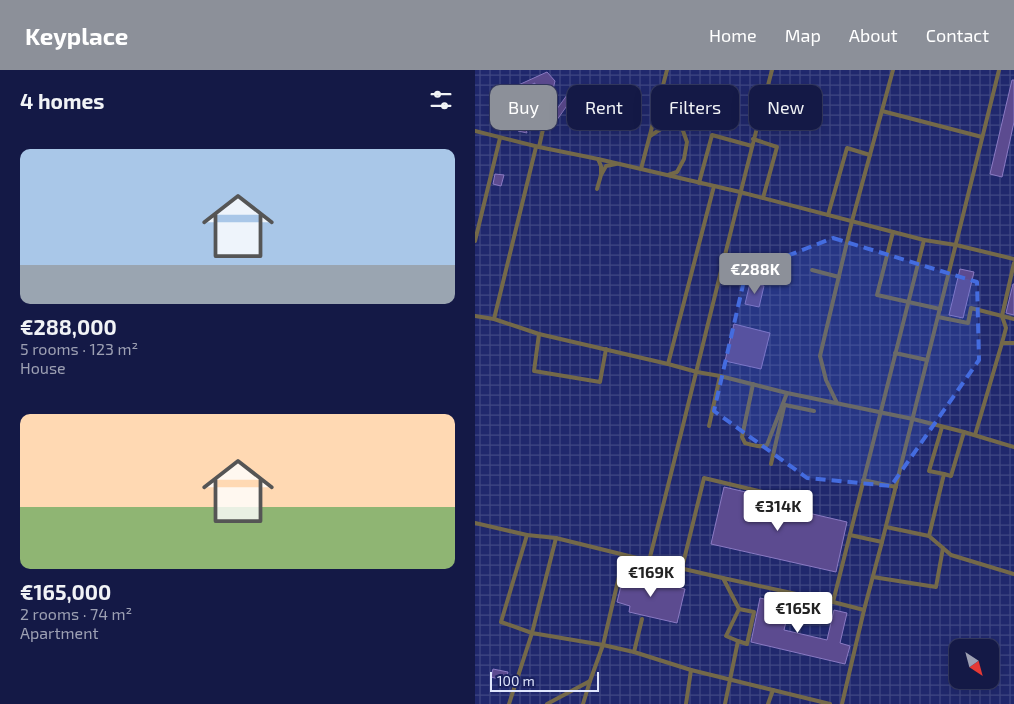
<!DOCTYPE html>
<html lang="en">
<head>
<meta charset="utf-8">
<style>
	body { margin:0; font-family:"Exo 2",sans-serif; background:#212651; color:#f1f3f6; height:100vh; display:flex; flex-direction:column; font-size:19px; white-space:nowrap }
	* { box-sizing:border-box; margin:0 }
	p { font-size:16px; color:#9da0b3 }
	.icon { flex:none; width:28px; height:28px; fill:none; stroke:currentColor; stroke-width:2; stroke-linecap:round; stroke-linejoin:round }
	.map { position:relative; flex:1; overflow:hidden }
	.drawer { display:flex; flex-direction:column; background:#141946; width:475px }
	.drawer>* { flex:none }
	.guide { position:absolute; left:15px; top:15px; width:449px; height:45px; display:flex; gap:10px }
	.needle { width:32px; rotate:144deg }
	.tools { position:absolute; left:474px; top:569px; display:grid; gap:10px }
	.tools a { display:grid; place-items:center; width:50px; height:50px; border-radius:10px; background:#141946; box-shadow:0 5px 20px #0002,0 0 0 1px #33385f; font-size:25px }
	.scale { position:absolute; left:15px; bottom:12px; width:109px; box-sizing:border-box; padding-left:5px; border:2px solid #dfe6fd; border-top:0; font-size:14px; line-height:18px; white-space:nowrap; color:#dfe6fd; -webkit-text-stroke:4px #1a215e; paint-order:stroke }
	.price { position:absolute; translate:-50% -42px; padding:0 11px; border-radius:5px; background:#fff; color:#222; font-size:16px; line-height:32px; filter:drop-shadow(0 1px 2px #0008) }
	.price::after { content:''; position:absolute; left:50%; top:30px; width:15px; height:11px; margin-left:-8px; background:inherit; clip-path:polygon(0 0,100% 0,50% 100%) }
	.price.on { background:#8c9099; color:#fff }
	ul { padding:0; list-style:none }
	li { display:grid; align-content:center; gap:10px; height:265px; padding:0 20px }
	li span { display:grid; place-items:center; height:155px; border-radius:10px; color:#555 }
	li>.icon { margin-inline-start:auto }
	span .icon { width:90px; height:90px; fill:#fffc; stroke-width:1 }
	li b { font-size:21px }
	h2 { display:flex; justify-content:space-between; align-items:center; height:60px; padding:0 20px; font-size:21px }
	.tag { padding:0 18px; border-radius:10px; background:#141946; box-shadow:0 5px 20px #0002,0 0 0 1px #33385f; font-size:18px; line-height:45px }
	.tag.on { background:#8c9099; color:#fff }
	header { display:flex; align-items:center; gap:30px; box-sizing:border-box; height:70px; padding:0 25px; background:#8c9099; color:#fff }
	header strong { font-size:24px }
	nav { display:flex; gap:28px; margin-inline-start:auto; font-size:18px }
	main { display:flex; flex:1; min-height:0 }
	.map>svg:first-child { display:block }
	.industrial { fill:url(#industrial-grid); fill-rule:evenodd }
	.building { fill:#5c4b90; stroke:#8a7ac3; fill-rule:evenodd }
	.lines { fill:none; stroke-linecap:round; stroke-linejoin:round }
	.lane { stroke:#746949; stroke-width:4 }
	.marked { fill:#446cdf; fill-opacity:0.2; stroke:#446cdf; stroke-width:4; stroke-dasharray:10 6; stroke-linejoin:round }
</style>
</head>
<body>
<header>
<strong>Keyplace</strong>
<nav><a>Home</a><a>Map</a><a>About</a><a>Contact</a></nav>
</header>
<main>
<section class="drawer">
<h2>4 homes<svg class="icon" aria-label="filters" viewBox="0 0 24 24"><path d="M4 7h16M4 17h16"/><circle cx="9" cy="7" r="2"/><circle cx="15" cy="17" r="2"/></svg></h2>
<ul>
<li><span style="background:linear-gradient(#a9c7e8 75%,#9aa5b1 0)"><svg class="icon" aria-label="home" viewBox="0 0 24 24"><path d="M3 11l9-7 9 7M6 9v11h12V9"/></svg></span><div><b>€288,000</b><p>5 rooms · 123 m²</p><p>House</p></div></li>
<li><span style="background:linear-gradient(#ffd9b3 60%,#8fb573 0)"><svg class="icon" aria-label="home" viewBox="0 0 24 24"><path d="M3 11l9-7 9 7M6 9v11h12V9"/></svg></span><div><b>€165,000</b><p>2 rooms · 74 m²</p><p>Apartment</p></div></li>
</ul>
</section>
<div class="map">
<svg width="539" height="634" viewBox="0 0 539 634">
	<defs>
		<pattern id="industrial-grid" width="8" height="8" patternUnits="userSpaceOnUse" patternTransform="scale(1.25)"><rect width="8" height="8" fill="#20286d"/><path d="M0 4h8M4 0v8" fill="none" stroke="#404783"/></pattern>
	</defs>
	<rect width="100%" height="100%" fill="#1a215e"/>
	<path class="industrial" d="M0 0H539V634H0ZM482 578H515V610H482Z"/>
	<g class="building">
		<path d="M72 2 80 11 73 40 60 37 55 60 51 59 52 63 43 61 45 55 39 17ZM60 13 51 55 45 20Z"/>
		<path d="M537 10H539V52L527 107 515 104Z"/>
		<path d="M92 25 96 30 79 54 74 50Z"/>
		<path d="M20 104 29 105 26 116 18 114Z"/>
		<path d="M485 199 499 202 488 248 474 245Z"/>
		<path d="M275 213 289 216 284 237 270 234Z"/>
		<path d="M538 214H539V245L531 243Z"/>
		<path d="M259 254 295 263 286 299 250 291Z"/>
		<path d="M249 417 275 423 273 429 372 452 361 502 236 474Z"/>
		<path d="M149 504 210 519 202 553 154 542 155 536 142 532Z"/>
		<path d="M285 528 315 535 309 560 352 570 359 540 372 543 365 573 375 576 370 594 276 572Z"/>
		<path d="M18 599 33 602 31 611 16 607Z"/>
	</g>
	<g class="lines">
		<g class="lane">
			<path d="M297 0C254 163 216 327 174 491L248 508 358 532 389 540"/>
			<path d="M407 41 507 67"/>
			<path d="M0 61 64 77 123 89 265 122 449 170 481 175 539 189"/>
			<path d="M175 66 192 55 207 58 212 72 209 89 202 102 193 105"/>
			<path d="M278 69 302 77 288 128"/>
			<path d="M64 77 71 46"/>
			<path d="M123 89 126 96V104"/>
			<path d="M166 99 192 0"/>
			<path d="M224 113 237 65 277 76"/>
			<path d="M122 119 126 105 131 96 141 94"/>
			<path d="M353 145 372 78 395 85"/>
			<path d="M418 162 402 225 465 239"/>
			<path d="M0 171 25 68"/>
			<path d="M539 193 527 246 531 258 527 273H539"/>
			<path d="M337 200 364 207"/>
			<path d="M0 246 19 249 64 264 193 294 222 302 245 306 312 323 438 349 489 362 539 377"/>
			<path d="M463 247 493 253 496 238 539 249"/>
			<path d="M19 249 61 77"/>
			<path d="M64 264 59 301 125 312 131 279"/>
			<path d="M420 283 452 290"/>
			<path d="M193 294 239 116"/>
			<path d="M278 314 267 367 270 373C277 375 285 378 292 375L312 323"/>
			<path d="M362 333 351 310 345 286 377 151 418 0"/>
			<path d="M310 335 339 341"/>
			<path d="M234 356 245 306"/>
			<path d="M467 357 454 401 469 404"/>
			<path d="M489 362 476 406 469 404 454 466 476 485 539 504"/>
			<path d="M500 365 527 273"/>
			<path d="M296 394 309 337"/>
			<path d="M388 410 421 417"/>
			<path d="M0 453 52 465 81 468 174 491"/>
			<path d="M411 457 454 466"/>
			<path d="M375 465 407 472"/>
			<path d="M81 468 57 563 128 575 159 582 216 600 355 634"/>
			<path d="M207 498 229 408 329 432"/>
			<path d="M398 507 461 517 468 478"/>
			<path d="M248 508 264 539 279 542 272 574 263 571 250 634"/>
			<path d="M358 532 449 170"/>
			<path d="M263 571 251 566 264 539"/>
			<path d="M159 582 167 549"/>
			<path d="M34 634 57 563 26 552 52 465"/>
			<path d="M72 634 115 611 128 575 149 485"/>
			<path d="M108 634 115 611"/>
			<path d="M211 634 216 600"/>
			<path d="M293 634 298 620"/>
			<path d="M367 634 389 540 407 472 524 0"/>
		</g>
	</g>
	<path class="marked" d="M358 168 502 212 504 290 416 416 332 408 239 341 271 202Z"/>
</svg>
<div class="tools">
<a><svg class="needle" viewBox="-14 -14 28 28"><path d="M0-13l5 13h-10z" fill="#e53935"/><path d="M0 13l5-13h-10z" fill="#9da0b3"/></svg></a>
</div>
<div class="scale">100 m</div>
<b class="price on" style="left:280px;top:225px">€288K</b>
<b class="price" style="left:303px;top:462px">€314K</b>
<b class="price" style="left:176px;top:528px">€169K</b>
<b class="price" style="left:323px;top:564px">€165K</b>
<div class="guide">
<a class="tag on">Buy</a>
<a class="tag">Rent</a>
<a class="tag">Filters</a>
<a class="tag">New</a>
</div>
</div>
</main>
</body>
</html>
